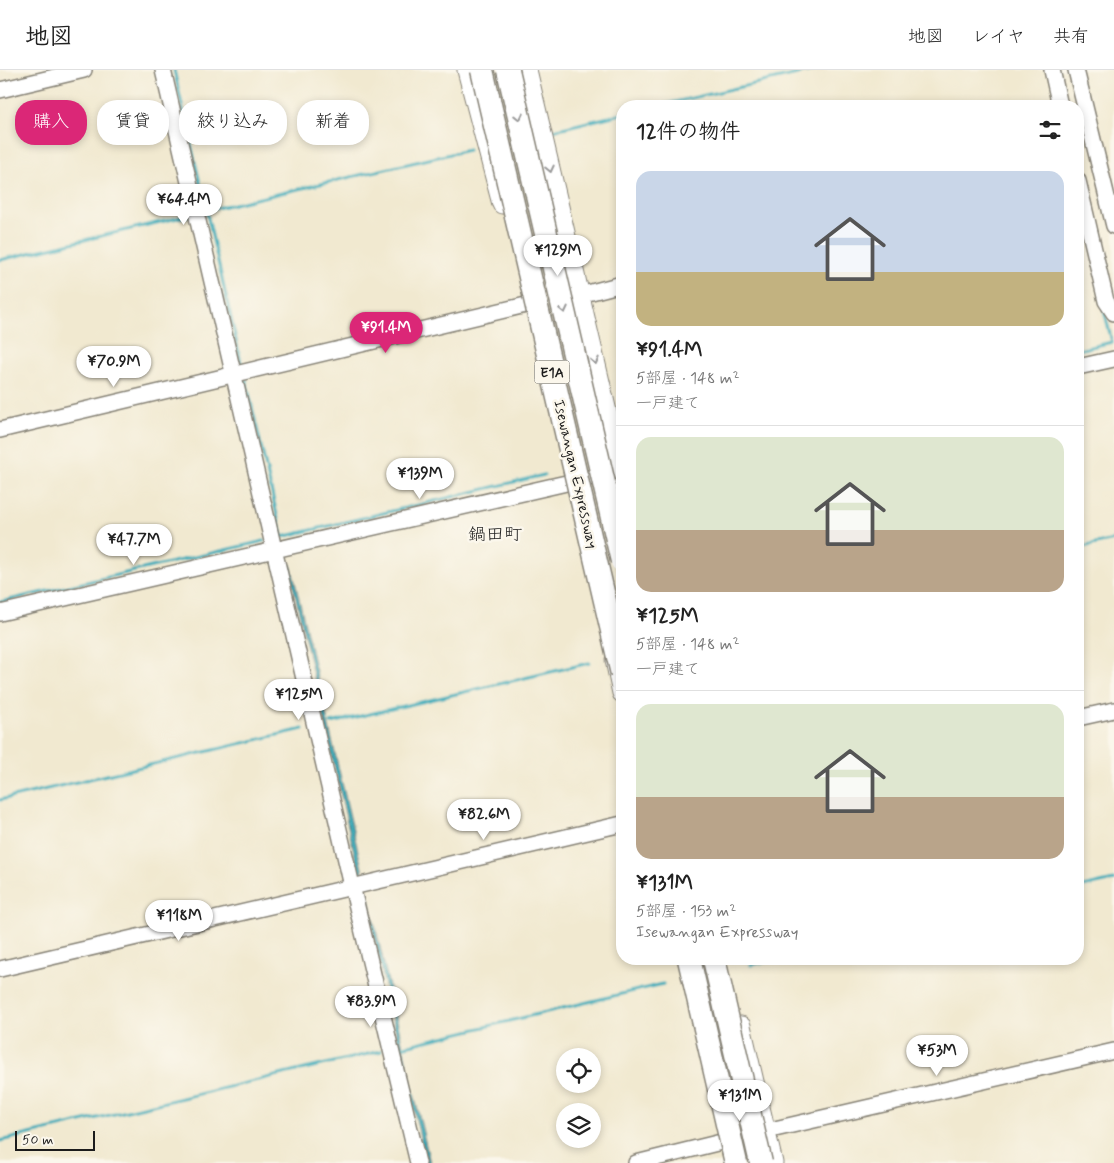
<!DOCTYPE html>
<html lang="ja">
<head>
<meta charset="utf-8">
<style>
	body { margin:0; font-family:Mynerve,"Klee One",sans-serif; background:#f6f6f6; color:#222; height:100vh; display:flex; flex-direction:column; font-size:19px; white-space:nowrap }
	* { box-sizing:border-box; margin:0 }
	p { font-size:16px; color:#767676 }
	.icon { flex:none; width:28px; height:28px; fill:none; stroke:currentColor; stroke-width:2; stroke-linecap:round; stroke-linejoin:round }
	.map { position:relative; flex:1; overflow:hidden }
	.side { position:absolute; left:616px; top:30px; width:468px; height:865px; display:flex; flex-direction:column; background:#fff; border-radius:20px; box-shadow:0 2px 8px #0003 }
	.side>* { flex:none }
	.hud { position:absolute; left:15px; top:30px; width:475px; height:45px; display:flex; gap:10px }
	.fabs { position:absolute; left:556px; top:978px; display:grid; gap:10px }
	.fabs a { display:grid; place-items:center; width:45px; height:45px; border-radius:50%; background:#fff; box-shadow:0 2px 8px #0003; font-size:25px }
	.scale { position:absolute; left:15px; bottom:12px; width:80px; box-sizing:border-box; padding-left:5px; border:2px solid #1c1c1c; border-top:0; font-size:14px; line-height:18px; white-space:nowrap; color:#1c1c1c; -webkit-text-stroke:4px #fbf7ec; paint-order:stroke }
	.price { position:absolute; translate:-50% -42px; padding:0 11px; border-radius:18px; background:#fff; color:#222; font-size:16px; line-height:32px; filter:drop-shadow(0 1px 2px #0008) }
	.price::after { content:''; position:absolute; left:50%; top:30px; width:15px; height:11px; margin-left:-8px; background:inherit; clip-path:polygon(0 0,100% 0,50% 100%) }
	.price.selected { background:#db2777; color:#fff }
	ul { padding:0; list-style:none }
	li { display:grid; align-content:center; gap:10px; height:265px; padding:0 20px }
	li+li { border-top:1px solid #e0e0e0 }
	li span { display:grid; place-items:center; height:155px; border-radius:15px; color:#555 }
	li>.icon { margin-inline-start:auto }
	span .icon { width:90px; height:90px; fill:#fffc; stroke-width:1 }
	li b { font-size:21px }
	h2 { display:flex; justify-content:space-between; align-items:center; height:60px; padding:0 20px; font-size:21px }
	.pill { padding:0 18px; border-radius:20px; background:#fff; box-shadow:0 2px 8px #0003; font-size:18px; line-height:45px }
	.pill.selected { background:#db2777; color:#fff }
	header { display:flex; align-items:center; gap:30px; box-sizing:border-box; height:70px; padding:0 25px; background:#fff; border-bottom:1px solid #e0e0e0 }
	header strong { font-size:24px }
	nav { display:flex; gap:28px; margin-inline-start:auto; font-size:18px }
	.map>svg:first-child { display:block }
	.water { fill:#3dacba; stroke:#2c646b }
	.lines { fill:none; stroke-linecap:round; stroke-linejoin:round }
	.stream { stroke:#3dacba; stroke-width:3 }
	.minor-casing { stroke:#868276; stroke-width:18 }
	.major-casing { stroke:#868276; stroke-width:21 }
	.minor { stroke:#fff; stroke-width:15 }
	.major { stroke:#fff; stroke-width:19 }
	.highway-bridge-casing { stroke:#868276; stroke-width:25; stroke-linecap:butt }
	.highway-bridge { stroke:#fff; stroke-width:22 }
	.oneway { stroke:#999 }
	.labels { text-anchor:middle; stroke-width:5; stroke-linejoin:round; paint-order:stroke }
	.shield { fill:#fbf7ec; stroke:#5f5e5a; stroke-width:1 }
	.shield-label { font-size:14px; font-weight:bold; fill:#1c1c1c }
	.street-label { font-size:15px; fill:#1c1c1c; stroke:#fbf7ec }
	.quarter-label { font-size:18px; fill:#1c1c1c; stroke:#fbf7ec }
</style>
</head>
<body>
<header>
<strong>地図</strong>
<nav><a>地図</a><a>レイヤ</a><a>共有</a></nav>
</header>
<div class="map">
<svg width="1114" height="1093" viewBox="0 0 1114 1093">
	<rect width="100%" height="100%" fill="#fbf7ec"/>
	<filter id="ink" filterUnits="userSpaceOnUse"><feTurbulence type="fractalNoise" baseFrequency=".02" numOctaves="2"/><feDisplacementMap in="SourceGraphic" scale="10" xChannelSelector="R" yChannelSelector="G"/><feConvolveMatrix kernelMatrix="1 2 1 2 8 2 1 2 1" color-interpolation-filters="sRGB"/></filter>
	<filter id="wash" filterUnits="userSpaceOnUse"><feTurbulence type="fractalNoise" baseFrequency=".0096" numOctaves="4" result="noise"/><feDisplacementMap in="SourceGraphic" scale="20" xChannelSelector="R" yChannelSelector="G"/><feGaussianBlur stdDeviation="1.12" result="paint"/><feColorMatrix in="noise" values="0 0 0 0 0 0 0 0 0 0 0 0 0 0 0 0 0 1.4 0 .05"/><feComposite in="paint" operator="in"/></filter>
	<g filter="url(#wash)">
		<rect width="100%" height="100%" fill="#f1e9d0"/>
		<g class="water">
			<path d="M288 494 291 495 364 807 360 808Z"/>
			<path d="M367 821 430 1093H426L364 823Z"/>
		</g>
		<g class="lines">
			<g class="stream">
				<path d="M174 0 242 296"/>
				<path d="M657 36 815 0"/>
				<path d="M554 60 622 44"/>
				<path d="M212 139 468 80"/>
				<path d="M0 190 190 145"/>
				<path d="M1078 280 1112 272 1104 240"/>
				<path d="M246 310 282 467 544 405"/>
				<path d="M1078 478 1114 470"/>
				<path d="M0 532 264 471"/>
				<path d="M331 653 589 593"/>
				<path d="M0 730 303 659"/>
				<path d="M1078 818 1114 810"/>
				<path d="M751 895 777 889"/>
				<path d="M401 977 663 914"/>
				<path d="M0 1071 381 981"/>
			</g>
		</g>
	</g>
	<g filter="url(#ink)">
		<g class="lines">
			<g class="minor-casing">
				<g id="minor">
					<path d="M163 0 352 816 418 1093"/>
					<path d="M1052 0 1060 36"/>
					<path d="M1076 0 1114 156"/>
					<path d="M0 20 84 0"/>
					<path d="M1078 111 1106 231 1114 243"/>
					<path d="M580 225 622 214"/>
					<path d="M1078 297 1114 289"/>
					<path d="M0 360 530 234"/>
					<path d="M0 543 610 403"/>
					<path d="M1078 648 1114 640"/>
					<path d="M0 899 622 754"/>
					<path d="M636 1093 766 1061 1114 981"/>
				</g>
			</g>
			<g class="major-casing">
				<g id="major">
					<path d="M467 0 502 134"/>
					<path d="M527 0 622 406"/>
					<path d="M615 590 622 623"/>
					<path d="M741 956 773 1093"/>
				</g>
			</g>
			<use href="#minor" class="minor"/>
			<use href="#major" class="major"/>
			<g class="highway-bridge-casing">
				<g id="highway-bridge">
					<path d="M482 0 622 604"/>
					<path d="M508 0 622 491"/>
					<path d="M689 889 736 1093"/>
					<path d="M714 889 761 1093"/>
				</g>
			</g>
			<use href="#highway-bridge" class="highway-bridge"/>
		</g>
		<defs><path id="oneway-chevron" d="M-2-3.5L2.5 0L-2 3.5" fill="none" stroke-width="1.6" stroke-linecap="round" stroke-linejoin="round" transform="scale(1.25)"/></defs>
		<g class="oneway">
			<use href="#oneway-chevron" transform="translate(519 47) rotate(77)"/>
			<use href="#oneway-chevron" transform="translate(550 99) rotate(77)"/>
			<use href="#oneway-chevron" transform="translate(564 240) rotate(77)"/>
			<use href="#oneway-chevron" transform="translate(595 291) rotate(77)"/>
		</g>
	</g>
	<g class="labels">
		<rect class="shield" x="534.5" y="290.5" width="35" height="23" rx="4"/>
		<g class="shield-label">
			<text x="552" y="307">E1A</text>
		</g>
		<g class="street-label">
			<text transform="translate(576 404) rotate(77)" y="5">Isewangan Expressway</text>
		</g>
		<g class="quarter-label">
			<text x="495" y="470">鍋田町</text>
		</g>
	</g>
</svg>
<div class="fabs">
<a><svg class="icon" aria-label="locate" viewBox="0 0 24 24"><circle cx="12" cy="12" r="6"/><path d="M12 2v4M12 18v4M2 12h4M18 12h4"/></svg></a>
<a><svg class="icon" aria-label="layers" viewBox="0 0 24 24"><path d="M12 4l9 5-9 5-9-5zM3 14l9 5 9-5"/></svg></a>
</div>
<div class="scale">50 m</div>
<b class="price" style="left:184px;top:156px">¥64.4M</b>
<b class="price" style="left:558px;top:207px">¥129M</b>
<b class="price selected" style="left:386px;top:284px">¥91.4M</b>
<b class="price" style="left:114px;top:318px">¥70.9M</b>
<b class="price" style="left:420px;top:430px">¥139M</b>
<b class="price" style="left:134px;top:496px">¥47.7M</b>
<b class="price" style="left:299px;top:651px">¥125M</b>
<b class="price" style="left:484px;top:771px">¥82.6M</b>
<b class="price" style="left:179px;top:872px">¥118M</b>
<b class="price" style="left:371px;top:958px">¥83.9M</b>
<b class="price" style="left:937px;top:1007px">¥53M</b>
<b class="price" style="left:740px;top:1052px">¥131M</b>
<div class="hud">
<a class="pill selected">購入</a>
<a class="pill">賃貸</a>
<a class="pill">絞り込み</a>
<a class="pill">新着</a>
</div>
<section class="side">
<h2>12件の物件<svg class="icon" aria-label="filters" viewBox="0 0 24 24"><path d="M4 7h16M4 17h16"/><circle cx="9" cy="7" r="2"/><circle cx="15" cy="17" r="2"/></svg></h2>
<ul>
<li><span style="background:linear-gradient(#c9d6e8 65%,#c2b280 0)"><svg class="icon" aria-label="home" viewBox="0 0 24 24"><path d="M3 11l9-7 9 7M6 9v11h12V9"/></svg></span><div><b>¥91.4M</b><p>5部屋 · 148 m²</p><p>一戸建て</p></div></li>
<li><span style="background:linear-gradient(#dfe7d0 60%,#b9a48a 0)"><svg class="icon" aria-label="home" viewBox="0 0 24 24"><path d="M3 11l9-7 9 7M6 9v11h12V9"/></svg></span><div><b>¥125M</b><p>5部屋 · 148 m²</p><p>一戸建て</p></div></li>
<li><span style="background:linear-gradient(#dfe7d0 60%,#b9a48a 0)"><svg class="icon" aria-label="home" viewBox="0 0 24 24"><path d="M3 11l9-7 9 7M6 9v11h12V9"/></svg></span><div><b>¥131M</b><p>5部屋 · 153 m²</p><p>Isewangan Expressway</p></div></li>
</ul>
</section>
</div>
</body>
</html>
